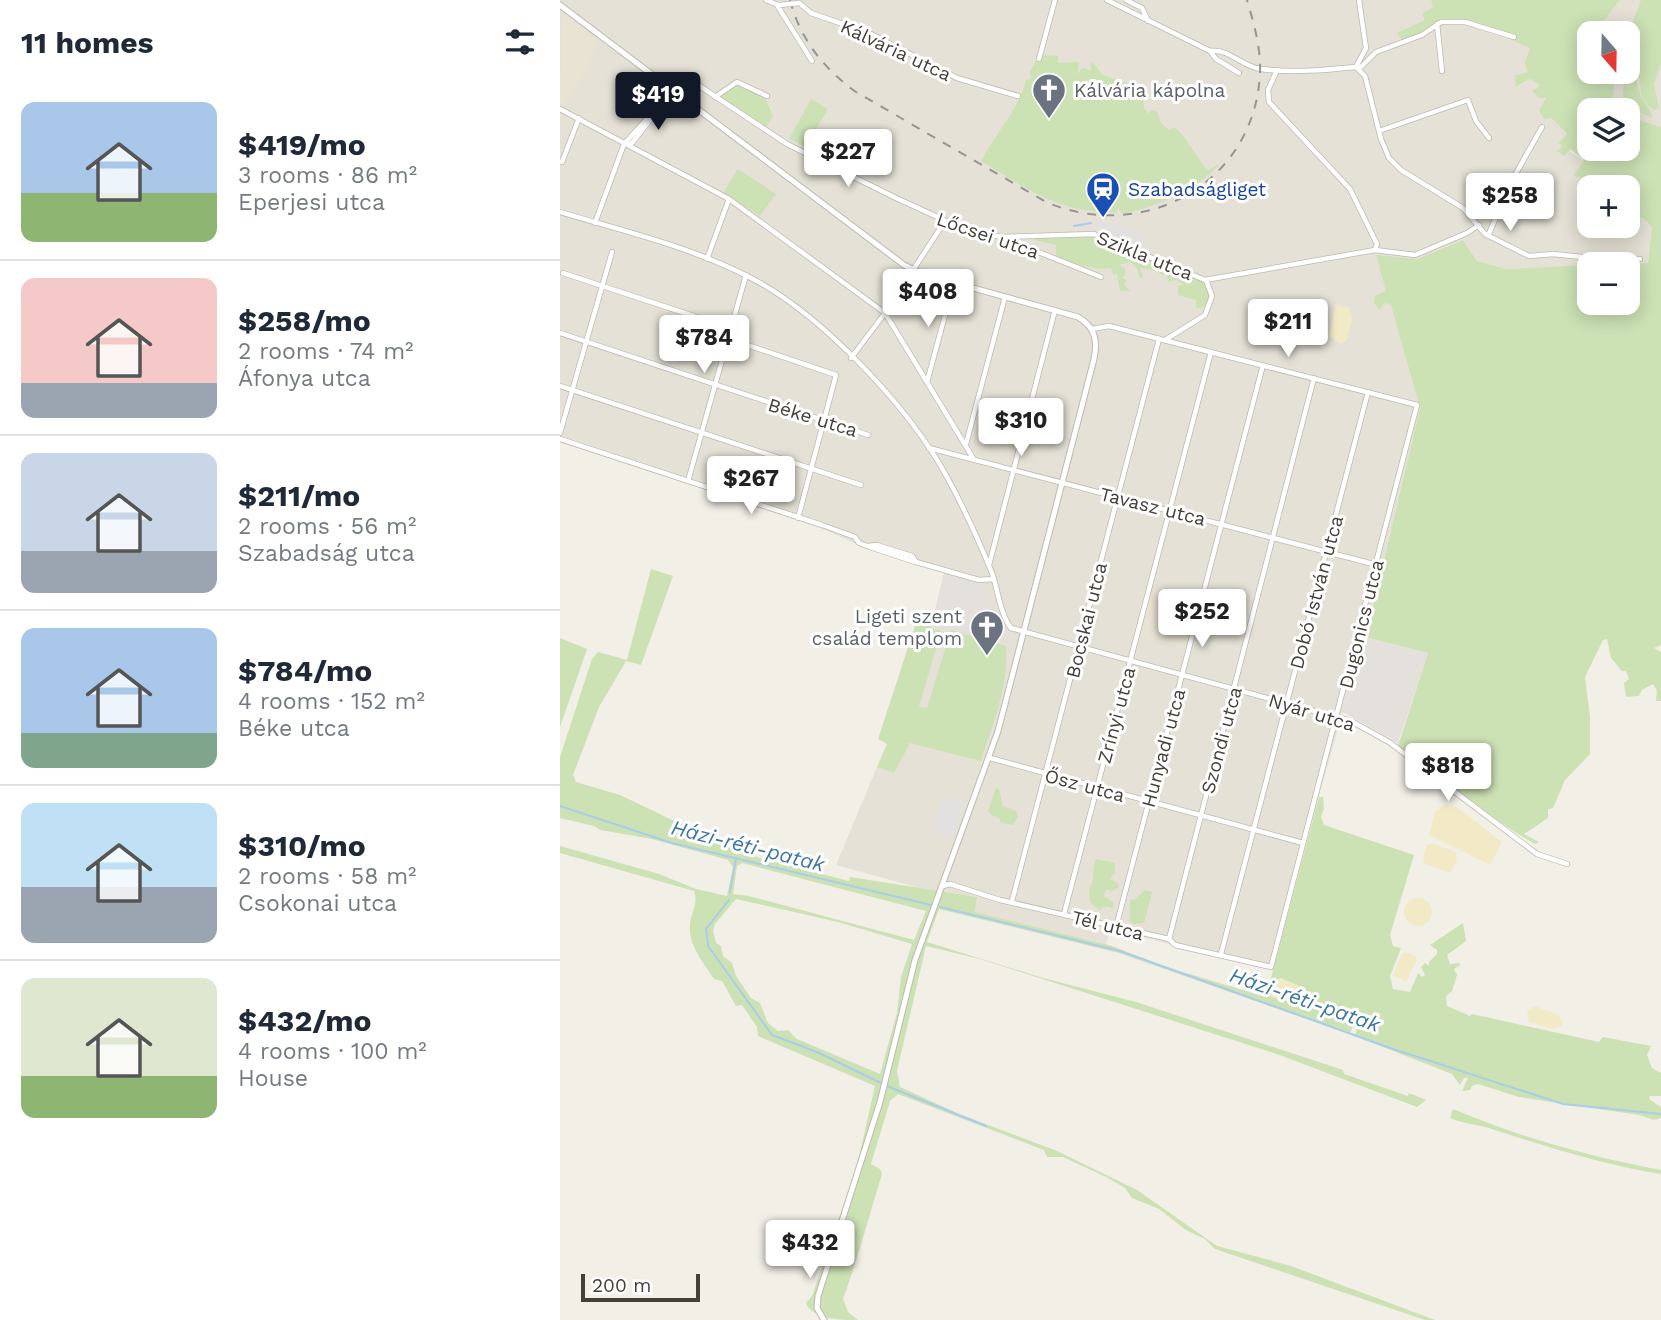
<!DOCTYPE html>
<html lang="en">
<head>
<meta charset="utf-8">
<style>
	body { margin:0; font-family:"Work Sans",sans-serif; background:#f2f2f3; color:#1f2937; height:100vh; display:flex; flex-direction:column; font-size:26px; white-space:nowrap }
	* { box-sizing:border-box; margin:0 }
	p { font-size:23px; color:#747a83 }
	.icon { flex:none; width:38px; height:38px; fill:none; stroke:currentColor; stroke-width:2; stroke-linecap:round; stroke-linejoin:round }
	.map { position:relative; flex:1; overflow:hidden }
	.sheet { display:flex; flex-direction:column; background:#fff; width:560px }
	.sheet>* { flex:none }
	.needle { width:46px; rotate:160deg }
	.tools { position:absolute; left:1017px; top:21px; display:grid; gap:14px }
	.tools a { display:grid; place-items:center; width:63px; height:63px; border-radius:14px; background:#fff; box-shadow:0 4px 18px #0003; font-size:35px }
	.scale { position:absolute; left:21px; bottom:18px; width:119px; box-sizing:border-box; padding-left:7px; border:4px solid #443f37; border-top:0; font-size:19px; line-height:24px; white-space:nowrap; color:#443f37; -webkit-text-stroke:5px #fff; paint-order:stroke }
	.price { position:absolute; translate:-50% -60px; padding:0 16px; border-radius:7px; background:#fff; color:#222; font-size:23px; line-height:46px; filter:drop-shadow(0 2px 4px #0008) }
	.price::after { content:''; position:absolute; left:50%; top:42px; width:21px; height:16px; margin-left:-10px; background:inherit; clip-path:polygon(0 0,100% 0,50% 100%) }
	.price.active { background:#111827; color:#fff }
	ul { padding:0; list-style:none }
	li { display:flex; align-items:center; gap:21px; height:175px; padding:0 21px }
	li+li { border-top:2px solid #e0e1e3 }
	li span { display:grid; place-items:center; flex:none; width:196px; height:140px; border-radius:14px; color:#555 }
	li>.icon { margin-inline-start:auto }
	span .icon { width:84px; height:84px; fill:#fffc; stroke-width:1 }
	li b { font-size:30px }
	h2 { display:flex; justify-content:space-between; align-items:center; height:84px; padding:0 21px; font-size:30px }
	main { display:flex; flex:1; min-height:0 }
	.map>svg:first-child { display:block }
	.residential { fill:#e5e1d6 }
	.industrial { fill:#e4e1dc }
	.education { fill:#e9e3d3 }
	.green { fill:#cce1b4; fill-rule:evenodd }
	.sand { fill:#f2eac7 }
	.parking { fill:#e3e1df }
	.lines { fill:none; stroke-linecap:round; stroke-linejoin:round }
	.stream { stroke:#aacde8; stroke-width:2 }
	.minor-casing { stroke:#bfb9ae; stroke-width:6 }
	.tertiary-casing { stroke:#bfb9ae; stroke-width:7 }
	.minor { stroke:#fff; stroke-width:4.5 }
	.tertiary { stroke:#fff; stroke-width:5 }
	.rail { stroke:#959595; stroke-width:2; stroke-dasharray:9 9; stroke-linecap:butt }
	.minor-bridge-casing { stroke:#bfb9ae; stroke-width:6; stroke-linecap:butt }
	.minor-bridge { stroke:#fff; stroke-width:4.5 }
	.labels { text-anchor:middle; stroke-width:6; stroke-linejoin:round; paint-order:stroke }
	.street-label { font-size:19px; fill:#443f37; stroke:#fff }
	.worship-label { font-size:19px; fill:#5b616d; stroke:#fff; text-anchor:start }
	.transit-label { font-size:19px; fill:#164399; stroke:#fff; text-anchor:start }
	.water-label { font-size:21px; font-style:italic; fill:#3c75a3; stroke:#fff }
</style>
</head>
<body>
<main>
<section class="sheet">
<h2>11 homes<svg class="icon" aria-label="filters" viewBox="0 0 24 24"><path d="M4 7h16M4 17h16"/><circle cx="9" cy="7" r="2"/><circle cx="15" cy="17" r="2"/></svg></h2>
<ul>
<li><span style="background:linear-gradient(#a9c7e8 65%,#8fb573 0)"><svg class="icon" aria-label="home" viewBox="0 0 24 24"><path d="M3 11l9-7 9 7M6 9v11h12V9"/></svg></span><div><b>$419/mo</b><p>3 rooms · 86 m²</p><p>Eperjesi utca</p></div></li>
<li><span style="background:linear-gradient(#f6c9c9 75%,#9aa5b1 0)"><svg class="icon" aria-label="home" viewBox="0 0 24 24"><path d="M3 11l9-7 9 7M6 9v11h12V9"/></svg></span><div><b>$258/mo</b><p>2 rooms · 74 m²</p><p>Áfonya utca</p></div></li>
<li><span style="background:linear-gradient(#c9d6e8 70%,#9aa5b1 0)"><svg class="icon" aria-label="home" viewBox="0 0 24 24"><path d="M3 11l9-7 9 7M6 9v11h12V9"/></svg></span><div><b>$211/mo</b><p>2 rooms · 56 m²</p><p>Szabadság utca</p></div></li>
<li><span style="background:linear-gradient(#a9c7e8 75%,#7fa58c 0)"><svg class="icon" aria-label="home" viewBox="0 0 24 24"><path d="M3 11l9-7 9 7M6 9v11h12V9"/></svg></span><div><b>$784/mo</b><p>4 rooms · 152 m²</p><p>Béke utca</p></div></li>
<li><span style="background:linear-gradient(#bfe0f5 60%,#9aa5b1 0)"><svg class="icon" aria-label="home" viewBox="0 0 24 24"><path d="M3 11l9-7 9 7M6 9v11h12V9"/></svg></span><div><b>$310/mo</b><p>2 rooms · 58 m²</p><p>Csokonai utca</p></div></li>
<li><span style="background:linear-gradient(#dfe7d0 70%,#8fb573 0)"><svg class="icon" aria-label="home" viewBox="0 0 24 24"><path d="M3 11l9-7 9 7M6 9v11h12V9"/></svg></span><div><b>$432/mo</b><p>4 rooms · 100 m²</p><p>House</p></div></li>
</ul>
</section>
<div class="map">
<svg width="1101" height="1320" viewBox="0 0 1101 1320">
	<rect width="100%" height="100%" fill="#f2efe7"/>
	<g class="residential">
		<path d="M0 0H871L880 21 906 20 971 48 968 72 957 87 970 79 981 87 991 118 1007 134 998 143 1024 161 1023 187 1029 191V226H1068V212L1083 218 1092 227 1088 263 946 269 917 261 903 240 857 259 827 291 821 310 824 303 831 304 860 408 813 607 709 970 551 929 546 944 415 912 417 897 370 891 276 865 317 767 334 773 381 631 371 628 384 572 310 550 265 530 0 441Z"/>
		<path d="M1060 0H1101V127L1068 116V110H1061L1053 102 1042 81 1050 72H1068V33H1043L1041 25Z"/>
	</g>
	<g class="industrial">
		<path d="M385 574 424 586 440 644 372 625Z"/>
		<path d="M802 637 868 653 838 743 783 712Z"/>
	</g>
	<g class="education">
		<path d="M2 13 38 41 25 73 4 105 0 103Z"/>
		<path d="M593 589 637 601 625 648 581 637Z"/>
	</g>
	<g class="green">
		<path d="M871 0H1060L1041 25 1043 33H1029V72H1050L1042 81 1054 84 1053 102 1061 110H1029V149H1068V116L1101 127V645L1094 648 1101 652V701H1096L1097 691 1093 684 1082 690 1079 696 1066 697 1064 683 1069 679 1066 671H1062L1051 658 1047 639 1043 640 1025 677 1030 717V754L1005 780 993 808 988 809V818L964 834 979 842 975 844C929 818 884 779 838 746L868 653 804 637 811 613 816 610 813 607 860 408 831 305 824 303 820 310 814 303 815 296 826 291 816 255 857 259 903 240 917 261 946 269 1029 265V303H1068V264H1053L1088 263 1092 227 1083 218 1068 212V187H1038L1040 182 1033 180 1029 191 1023 187V179L1014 175 1024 160 1010 149 1004 156 997 151 1002 146 998 143 1007 134 991 118 984 119 979 110 986 98H980L972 91 980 86 970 79 956 87 955 76 968 72 965 62 970 48 906 20 880 21 861 34 842 40 837 33 865 20 862 14 873 7Z"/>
		<path d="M1081 0H1101V64L1094 84 1099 109 1094 110 1084 101 1081 94 1076 46 1069 32Z"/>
		<path d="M1052 22 1065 24C1073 47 1072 71 1080 94 1083 103 1092 109 1092 118L1069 107 1063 98 1064 72H1068V33H1050Z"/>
		<path d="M480 55 498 56V63L519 62 517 74 523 68 532 71 530 64 532 62 543 75 576 86 574 88 576 95 583 98 584 108 589 114 590 110 597 111 601 123 609 130 614 127C629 139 634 156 648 170L660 164C634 191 604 204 567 213H561L558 208 556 213C539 211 524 211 508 206 477 198 449 177 421 161 436 133 461 106 466 80L471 79 470 71Z"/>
		<path d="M178 84 205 98 213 116 206 127 159 97Z"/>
		<path d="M251 99 268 109 246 147 229 139Z"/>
		<path d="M178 169 216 194 200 216 163 193Z"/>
		<path d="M473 235H532L644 281 651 293 645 307 636 308V300L618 295V286L623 285 617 280 608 282 607 274 601 275 598 271 580 268 583 276 580 279 577 268 570 262 558 265 565 268V275L562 278 567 280 564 284 570 291H560L557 274 553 275 551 268C533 270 513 264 496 256V245L474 240Z"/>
		<path d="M91 569 113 576 81 665 66 661 39 707 13 775 16 782 60 795 181 853 289 881 290 877 417 897 415 912 549 945 606 967 706 997 759 797H763L764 809 761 816 764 825 854 855 830 935 833 946 841 948 830 976 833 989 850 992 858 973 862 977 865 975 861 967 865 963 869 966V962L877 954V950L870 945 903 923 906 941 887 955 890 964 899 963 900 965 894 969 897 975 892 991 886 996 887 1006 910 1016 912 1014 1039 1042 1043 1037 1091 1046 1087 1055 1092 1068 1101 1073V1096H1090L1089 1099 1101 1107V1118L1094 1120 1079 1115 959 1097 918 1084 912 1086 910 1090 902 1091 908 1078H904L900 1085 892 1074 795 1036 797 1028 793 1026 790 1034 559 953 379 909 367 942 483 978 576 1002 783 1070 784 1074 848 1096 849 1093 866 1100 857 1107 717 1054 420 959 366 946 337 1071 340 1087 399 1114 497 1151 577 1190 657 1246 731 1266 875 1320H865L655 1249 645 1239 626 1230 599 1209 572 1198 565 1188 548 1178 503 1157H487L484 1150 338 1094 330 1101 311 1164 320 1169 322 1174C309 1216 298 1258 283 1299L288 1312 298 1320C281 1320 253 1320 246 1303L252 1296 296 1170 315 1086 198 1036 197 1027 182 1005 176 1006 162 981 154 979C143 962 128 945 130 924 131 912 139 903 134 891L0 853V846L99 874 136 889 167 896 173 867 168 860 92 839 40 830 34 826 0 818V757L32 659 38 652 67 660ZM182 863 366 911 354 940 189 896 173 894 177 866ZM176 899 278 922 352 944 341 977 337 1013 320 1074 237 1039 228 1030 218 1031 208 1023 200 1003 191 998 176 976 172 963 163 956 161 946 156 943 153 931 155 924Z"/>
		<path d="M373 617 371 628 381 631 359 707 367 708 391 630 446 646C449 685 433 724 421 761L350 743 334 773 317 767 327 744 318 739 356 623H362Z"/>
		<path d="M0 638 27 649 0 727Z"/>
		<path d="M436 788 439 789 443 806 456 811 458 817 453 825 441 823 439 818 431 815 428 811Z"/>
		<path d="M536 859 555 863V873L550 879 558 883 559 887 552 891 547 889 543 896 554 903 553 909 546 906 539 910 530 902 529 889C536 879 531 870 536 859Z"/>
		<path d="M585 890 592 892 584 923 573 924 570 920V900L577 898Z"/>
		<path d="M893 1109C959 1137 1030 1157 1101 1170V1174C1044 1165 987 1147 932 1129 917 1124 904 1124 890 1118Z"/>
	</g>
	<g class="sand">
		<path d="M776 305 789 307 792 319 787 340 781 344 769 336Z"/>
		<path d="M884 804 897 807 942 842 930 865 869 835 875 812Z"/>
		<path d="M872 843 896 852 897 860 890 873 865 864 863 857 867 845Z"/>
		<circle cx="858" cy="912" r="14"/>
		<path d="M845 952 856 956 857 960 846 982 833 975 842 954Z"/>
		<path d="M721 978 742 987 737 1004 711 997 714 980Z"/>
		<path d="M975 1006 998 1015 1003 1023 1001 1027 993 1029 969 1022 967 1011Z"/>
	</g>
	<g class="parking">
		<path d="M537 223H554L574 230 593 249 594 256 536 232Z"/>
		<path d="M384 796 404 804 391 839 371 831Z"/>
	</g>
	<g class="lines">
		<g class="stream">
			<path d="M514 226 531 223"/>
			<path d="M0 806 112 843 371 905"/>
			<path d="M170 892 176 858"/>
			<path d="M169 900 146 929 148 946 212 1035 257 1052 323 1084"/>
			<path d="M380 907 560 951 833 1049 1003 1104 1101 1114"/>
			<path d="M327 1086 426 1126"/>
		</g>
		<g class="minor-casing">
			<g id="minor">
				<path d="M206 0 218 5"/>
				<path d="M547 0 650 51C669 48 682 67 701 69 732 73 766 70 796 67"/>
				<path d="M566 0 582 8 588 21"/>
				<path d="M239 3 251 13 309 33 397 78 458 96"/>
				<path d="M217 5 252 61"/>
				<path d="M877 24 882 71"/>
				<path d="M650 51 656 59 679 73"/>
				<path d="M479 59 495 0"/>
				<path d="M796 67 805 76 821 139 829 158 841 170 903 208 925 234 969 256 993 254 1060 261 1080 259"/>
				<path d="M796 67 806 48 799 0"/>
				<path d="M800 68 816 52 862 35 881 22H905L954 37"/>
				<path d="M717 70 708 90 709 102 790 189 817 244 815 250"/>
				<path d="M120 96 132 81 227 144 334 197 399 227 441 237 541 277"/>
				<path d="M155 97 177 82 207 96"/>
				<path d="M0 109 169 199 325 313 413 458"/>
				<path d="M819 131 908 100 916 121 929 138"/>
				<path d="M65 144 72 143 112 92"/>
				<path d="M2 162 19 118"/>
				<path d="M0 212C63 231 132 247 191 278 261 314 349 407 387 477 404 508 419 541 432 573 438 590 440 614 451 628L791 721 829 742 977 854 1007 864"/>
				<path d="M35 223 64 144 113 90"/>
				<path d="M928 236 950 184 982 127"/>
				<path d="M441 237 534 234 645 280 815 250 855 255 907 233 919 225"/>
				<path d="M147 259 169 199"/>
				<path d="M3 273 170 328"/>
				<path d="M0 333 308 435"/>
				<path d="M167 338 276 375 238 518"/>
				<path d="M605 340 645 315 652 296 646 280"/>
				<path d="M291 358 325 313 385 221"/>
				<path d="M367 382 394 282"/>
				<path d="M0 386 301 485"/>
				<path d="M0 433 52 252"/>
				<path d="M0 439 262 525 295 537 299 543 307 546 317 545 352 556 356 562 419 580 434 579"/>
				<path d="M406 444 445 297"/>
				<path d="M369 448 817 565"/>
				<path d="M128 481 186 275"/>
				<path d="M310 547 355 562"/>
				<path d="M429 565 495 310"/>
				<path d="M430 758 743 843"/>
				<path d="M383 886 390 884 440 900 609 939 615 945 711 967 857 405 549 326 532 329"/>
				<path d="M452 901 599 339"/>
				<path d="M504 914 651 352"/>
				<path d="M556 927 703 365"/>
				<path d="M609 939 754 378"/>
				<path d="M661 954 808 392"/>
			</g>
		</g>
		<g class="tertiary-casing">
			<path id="tertiary" d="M0 5 344 265 362 274 518 317C535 327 538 340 534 359L438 731 355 960 320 1102 258 1296 257 1308 264 1320"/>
		</g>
		<use href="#minor" class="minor"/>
		<use href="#tertiary" class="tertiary"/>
		<path class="rail" d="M230 0C240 39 264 69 296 92L486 202C584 244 695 183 700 73 701 48 694 24 687 0"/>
		<g class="minor-bridge-casing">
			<path id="minor-bridge" d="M220 5 239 3"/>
		</g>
		<use href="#minor-bridge" class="minor-bridge"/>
	</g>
	<defs>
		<g id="church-pin" transform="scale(1.75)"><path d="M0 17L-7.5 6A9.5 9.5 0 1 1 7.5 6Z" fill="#6b7280" stroke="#fff"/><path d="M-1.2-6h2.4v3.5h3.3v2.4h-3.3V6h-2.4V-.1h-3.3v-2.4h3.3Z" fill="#fff"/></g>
		<g id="station-pin" transform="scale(1.75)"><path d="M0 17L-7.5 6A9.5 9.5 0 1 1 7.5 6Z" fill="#1a4fb4" stroke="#fff"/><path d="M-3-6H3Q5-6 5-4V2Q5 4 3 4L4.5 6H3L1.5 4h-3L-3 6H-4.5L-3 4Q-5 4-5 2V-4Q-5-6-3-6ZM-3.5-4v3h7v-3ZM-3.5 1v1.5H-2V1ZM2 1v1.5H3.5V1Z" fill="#fff"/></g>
	</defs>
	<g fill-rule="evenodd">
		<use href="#church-pin" x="489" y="90"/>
		<use href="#station-pin" x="543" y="189"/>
		<use href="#church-pin" x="427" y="627"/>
	</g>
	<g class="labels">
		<g class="street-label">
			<text transform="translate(336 50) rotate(25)" y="7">Kálvária utca</text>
			<text transform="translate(428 235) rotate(19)" y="7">Lőcsei utca</text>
			<text transform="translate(585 255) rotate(22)" y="7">Szikla utca</text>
			<text transform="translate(253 417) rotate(17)" y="7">Béke utca</text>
			<text transform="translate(593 506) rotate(14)" y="7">Tavasz utca</text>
			<text transform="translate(756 592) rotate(-75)" y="7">Dobó István utca</text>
			<text transform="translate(526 620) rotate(-76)" y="7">Bocskai utca</text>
			<text transform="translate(801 624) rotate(-76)" y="7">Dugonics utca</text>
			<text transform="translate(752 712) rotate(17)" y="7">Nyár utca</text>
			<text transform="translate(556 715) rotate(-75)" y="7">Zrínyi utca</text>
			<text transform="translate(661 740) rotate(-75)" y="7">Szondi utca</text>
			<text transform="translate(603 748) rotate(-75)" y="7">Hunyadi utca</text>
			<text transform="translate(525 785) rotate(15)" y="7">Ősz utca</text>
			<text transform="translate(548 925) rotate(14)" y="7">Tél utca</text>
		</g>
		<g class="worship-label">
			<text x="514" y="97">Kálvária kápolna</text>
			<text x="402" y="623" text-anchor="end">Ligeti szent<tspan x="402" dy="22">család templom</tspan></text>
		</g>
		<g class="transit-label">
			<text x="568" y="196">Szabadságliget</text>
		</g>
		<g class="water-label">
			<text transform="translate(188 846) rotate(14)" y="7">Házi-réti-patak</text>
			<text transform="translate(745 1000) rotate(19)" y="7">Házi-réti-patak</text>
		</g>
	</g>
</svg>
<div class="tools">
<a><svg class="needle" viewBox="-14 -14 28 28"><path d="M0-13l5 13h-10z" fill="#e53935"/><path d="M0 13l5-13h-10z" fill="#747a83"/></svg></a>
<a><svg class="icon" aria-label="layers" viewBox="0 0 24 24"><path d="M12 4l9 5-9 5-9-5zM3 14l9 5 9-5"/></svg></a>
<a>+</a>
<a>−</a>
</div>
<div class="scale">200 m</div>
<b class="price active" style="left:98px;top:132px">$419</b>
<b class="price" style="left:288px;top:189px">$227</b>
<b class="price" style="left:950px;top:233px">$258</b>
<b class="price" style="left:368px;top:329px">$408</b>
<b class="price" style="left:728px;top:359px">$211</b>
<b class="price" style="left:144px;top:375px">$784</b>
<b class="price" style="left:461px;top:458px">$310</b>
<b class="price" style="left:191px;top:516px">$267</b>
<b class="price" style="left:642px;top:649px">$252</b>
<b class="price" style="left:888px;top:803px">$818</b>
<b class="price" style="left:250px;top:1280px">$432</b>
</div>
</main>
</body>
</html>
